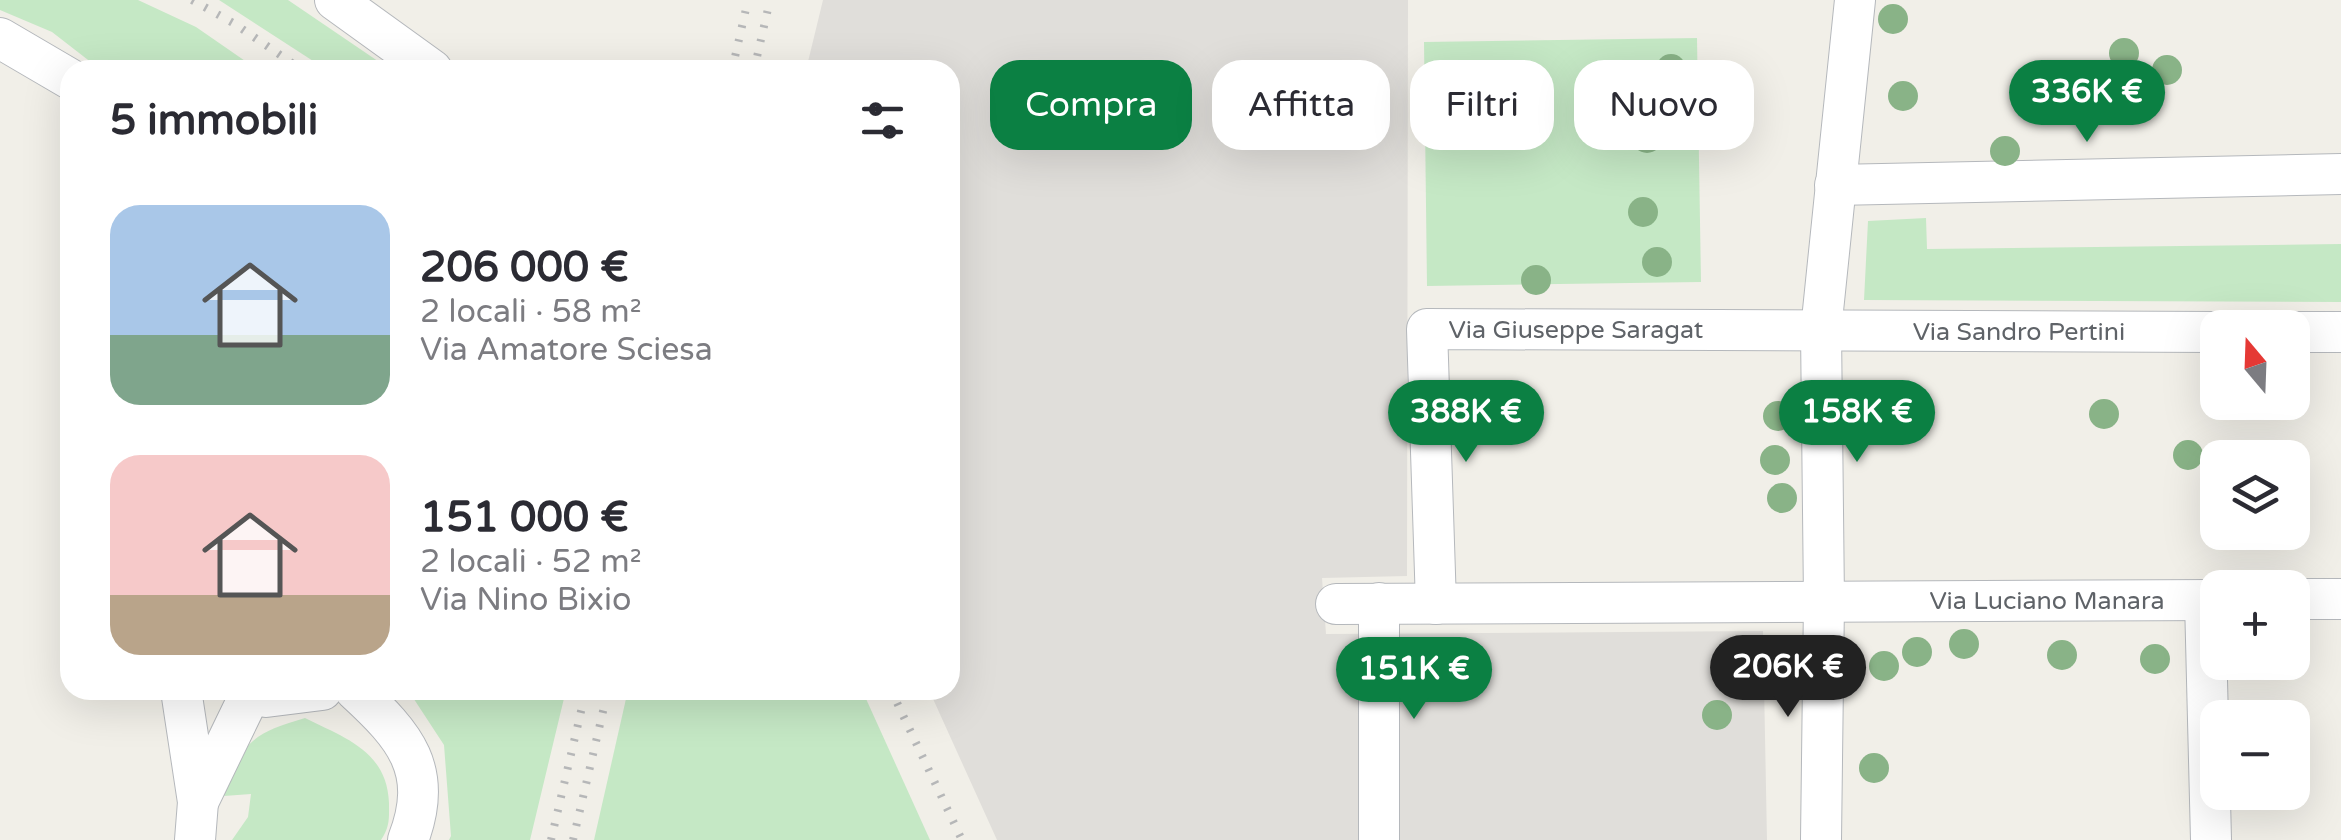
<!DOCTYPE html>
<html lang="it">
<head>
<meta charset="utf-8">
<style>
	body { margin:0; font-family:"Varela Round",sans-serif; background:#f2f2f3; color:#2b2b33; height:100vh; display:flex; flex-direction:column; font-size:38px; white-space:nowrap }
	* { box-sizing:border-box; margin:0 }
	p { font-size:32px; color:#7c7c81 }
	.icon { flex:none; width:55px; height:55px; fill:none; stroke:currentColor; stroke-width:2; stroke-linecap:round; stroke-linejoin:round }
	.map { position:relative; flex:1; overflow:hidden }
	.sheet { position:absolute; left:60px; top:60px; width:900px; height:640px; display:flex; flex-direction:column; background:#fff; border-radius:30px; box-shadow:0 10px 40px #0002 }
	.sheet>* { flex:none }
	.banner { position:absolute; left:990px; top:60px; width:950px; height:90px; display:flex; gap:20px }
	.needle { width:65px; rotate:341deg }
	.controls { position:absolute; left:2200px; top:310px; display:grid; gap:20px }
	.controls a { display:grid; place-items:center; width:110px; height:110px; border-radius:20px; background:#fff; box-shadow:0 10px 40px #0002; font-size:50px }
	.price { position:absolute; translate:-50% -85px; padding:0 22px; border-radius:35px; background:#0b8043; color:#fff; font-size:32px; line-height:65px; filter:drop-shadow(0 2px 5px #0008) }
	.price::after { content:''; position:absolute; left:50%; top:60px; width:30px; height:22px; margin-left:-15px; background:inherit; clip-path:polygon(0 0,100% 0,50% 100%) }
	.price.active { background:#222; color:#fff }
	ul { padding:0; list-style:none }
	li { display:flex; align-items:center; gap:30px; height:250px; padding:0 50px }
	li span { display:grid; place-items:center; flex:none; width:280px; height:200px; border-radius:30px; color:#555 }
	li>.icon { margin-inline-start:auto }
	span .icon { width:120px; height:120px; fill:#fffc; stroke-width:1 }
	li b { font-size:42px }
	h2 { display:flex; justify-content:space-between; align-items:center; height:120px; padding:0 50px; font-size:42px }
	.chip { padding:0 35px; border-radius:30px; background:#fff; box-shadow:0 10px 40px #0002; font-size:35px; line-height:90px }
	.chip.active { background:#0b8043; color:#fff }
	.map>svg:first-child { display:block }
	.industrial { fill:#e0deda }
	.green { fill:#c5e8c5 }
	.lines { fill:none; stroke-linecap:round; stroke-linejoin:round }
	.minor-casing { stroke:#b5b8bc; stroke-width:42 }
	.minor { stroke:#fff; stroke-width:40 }
	.rail { stroke:#b6b7b8; stroke-width:8; stroke-dasharray:2.5 12; stroke-linecap:butt }
	.tree { fill:#89b387 }
	.labels { text-anchor:middle; stroke-width:8; stroke-linejoin:round; paint-order:stroke }
	.street-label { font-size:25px; fill:#5f6368; stroke:#fff }
</style>
</head>
<body>
<div class="map">
<svg width="2341" height="840" viewBox="0 0 2341 840">
	<rect width="100%" height="100%" fill="#f1efe8"/>
	<path class="industrial" d="M823 0H1408L1407 576 1322 578 1326 634 1763 631 1767 840H997L929 690H950V70H806Z"/>
	<g class="green">
		<path d="M0 0H138L196 27 258 70H101L52 32 0 10Z"/>
		<path d="M219 0H288L391 70H327Z"/>
		<path d="M1697 38 1701 282 1427 286 1424 42Z"/>
		<path d="M1926 218 1927 249 2341 244V302L1864 300 1868 221Z"/>
		<path d="M408 690H566L530 840H449L451 836 444 745Z"/>
		<path d="M628 690H862L930 840H594Z"/>
		<path d="M305 718C345 738 387 751 389 803 389 819 390 826 381 840H232L248 817 251 794 224 796C242 743 250 734 305 718Z"/>
	</g>
	<g class="lines">
		<g class="minor-casing">
			<g id="minor">
				<path d="M335 0 432 70"/>
				<path d="M0 38 70 79"/>
				<path d="M1835 185 2341 174"/>
				<path d="M2292 332H2341"/>
				<path d="M2292 599H2341"/>
				<path d="M2205 600 2211 840"/>
				<path d="M1336 604 2218 600"/>
				<path d="M1436 604 1427 329 2218 332"/>
				<path d="M181 690 198 802 195 840"/>
				<path d="M355 690C405 736 435 770 408 840"/>
				<path d="M266 697 322 690"/>
				<path d="M198 802 245 705"/>
				<path d="M1379 840V603"/>
				<path d="M1821 840 1824 601 1821 330 1855 0"/>
			</g>
		</g>
		<use href="#minor" class="minor"/>
		<g class="rail">
			<path d="M192 0 235 24 302 70"/>
			<path d="M732 70 748 0"/>
			<path d="M754 70 770 0"/>
			<path d="M891 690 962 840"/>
			<path d="M551 840 586 690"/>
			<path d="M573 840 608 690"/>
		</g>
	</g>
	<g class="tree">
		<circle cx="1893" cy="19" r="15"/>
		<circle cx="2124" cy="53" r="15"/>
		<circle cx="1671" cy="69" r="15"/>
		<circle cx="2167" cy="70" r="15"/>
		<circle cx="2123" cy="83" r="15"/>
		<circle cx="1903" cy="96" r="15"/>
		<circle cx="1647" cy="138" r="15"/>
		<circle cx="2005" cy="151" r="15"/>
		<circle cx="1643" cy="212" r="15"/>
		<circle cx="1657" cy="262" r="15"/>
		<circle cx="1536" cy="280" r="15"/>
		<circle cx="2104" cy="414" r="15"/>
		<circle cx="1778" cy="416" r="15"/>
		<circle cx="2188" cy="455" r="15"/>
		<circle cx="1775" cy="460" r="15"/>
		<circle cx="1782" cy="498" r="15"/>
		<circle cx="1964" cy="644" r="15"/>
		<circle cx="1917" cy="652" r="15"/>
		<circle cx="2062" cy="655" r="15"/>
		<circle cx="2155" cy="659" r="15"/>
		<circle cx="1884" cy="666" r="15"/>
		<circle cx="1717" cy="715" r="15"/>
		<circle cx="1874" cy="768" r="15"/>
	</g>
	<g class="labels">
		<g class="street-label">
			<text x="1576" y="338">Via Giuseppe Saragat</text>
			<text x="2019" y="340">Via Sandro Pertini</text>
			<text x="2047" y="609">Via Luciano Manara</text>
		</g>
	</g>
</svg>
<div class="controls">
<a><svg class="needle" viewBox="-14 -14 28 28"><path d="M0-13l5 13h-10z" fill="#e53935"/><path d="M0 13l5-13h-10z" fill="#7c7c81"/></svg></a>
<a><svg class="icon" aria-label="layers" viewBox="0 0 24 24"><path d="M12 4l9 5-9 5-9-5zM3 14l9 5 9-5"/></svg></a>
<a>+</a>
<a>−</a>
</div>
<b class="price" style="left:2087px;top:145px">336K €</b>
<b class="price" style="left:1466px;top:465px">388K €</b>
<b class="price" style="left:1857px;top:465px">158K €</b>
<b class="price active" style="left:1788px;top:720px">206K €</b>
<b class="price" style="left:1414px;top:722px">151K €</b>
<div class="banner">
<a class="chip active">Compra</a>
<a class="chip">Affitta</a>
<a class="chip">Filtri</a>
<a class="chip">Nuovo</a>
</div>
<section class="sheet">
<h2>5 immobili<svg class="icon" aria-label="filters" viewBox="0 0 24 24"><path d="M4 7h16M4 17h16"/><circle cx="9" cy="7" r="2"/><circle cx="15" cy="17" r="2"/></svg></h2>
<ul>
<li><span style="background:linear-gradient(#a9c7e8 65%,#7fa58c 0)"><svg class="icon" aria-label="home" viewBox="0 0 24 24"><path d="M3 11l9-7 9 7M6 9v11h12V9"/></svg></span><div><b>206 000 €</b><p>2 locali · 58 m²</p><p>Via Amatore Sciesa</p></div></li>
<li><span style="background:linear-gradient(#f6c9c9 70%,#b9a48a 0)"><svg class="icon" aria-label="home" viewBox="0 0 24 24"><path d="M3 11l9-7 9 7M6 9v11h12V9"/></svg></span><div><b>151 000 €</b><p>2 locali · 52 m²</p><p>Via Nino Bixio</p></div></li>
</ul>
</section>
</div>
</body>
</html>
